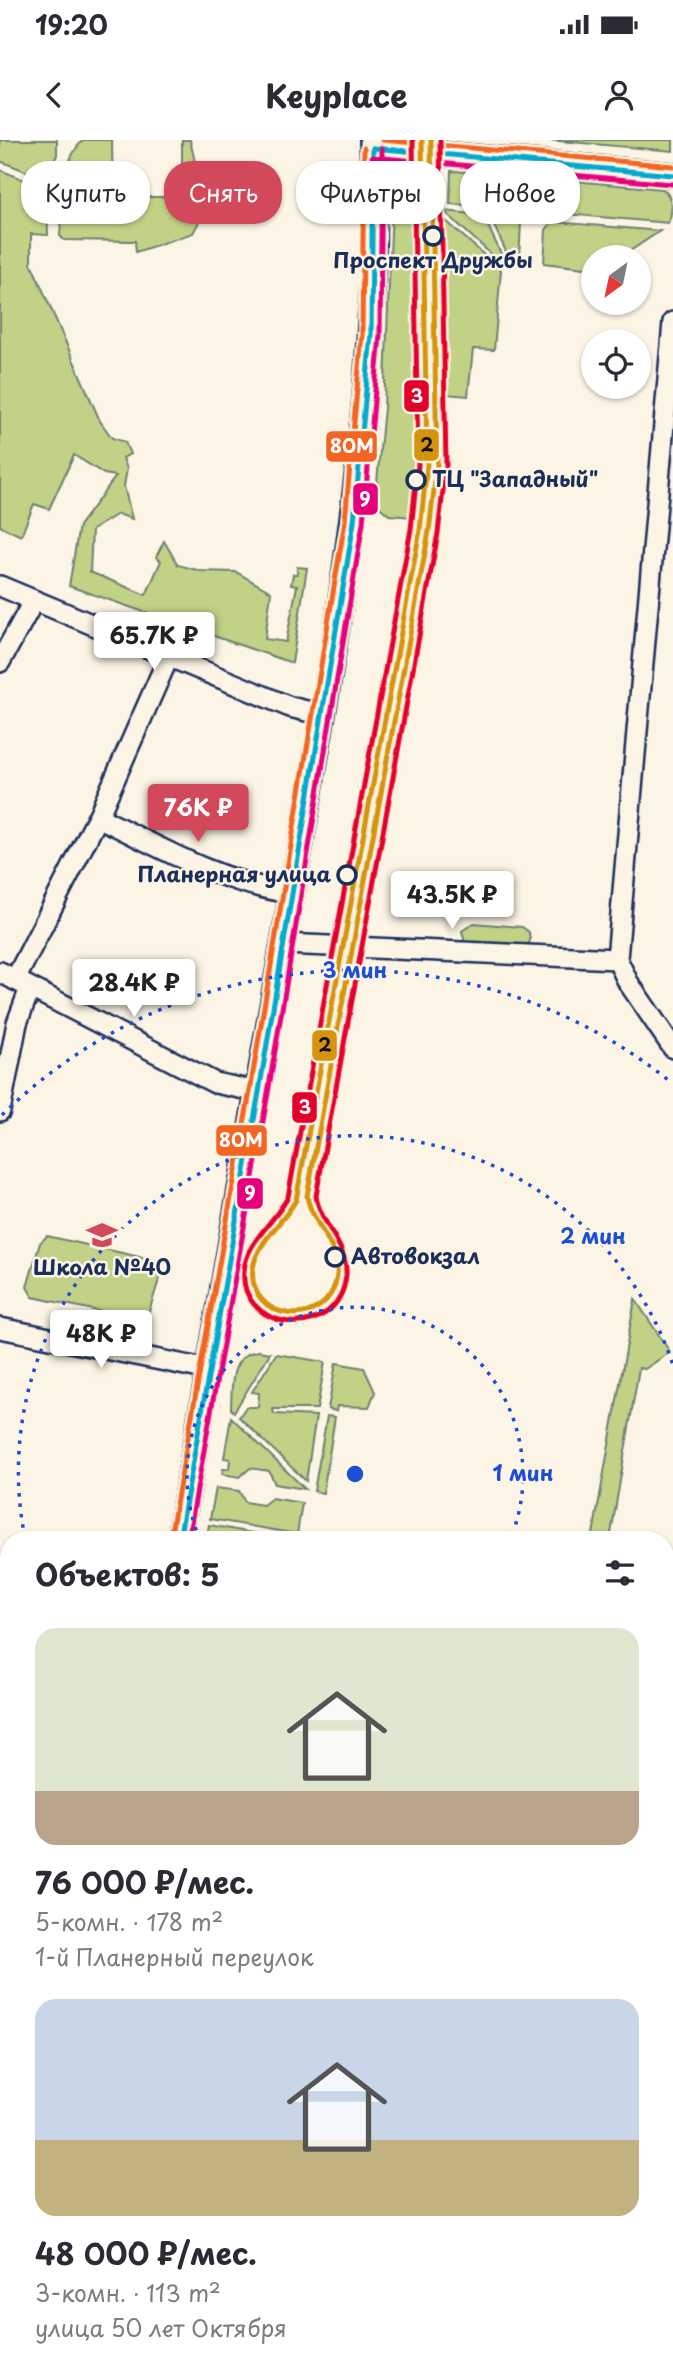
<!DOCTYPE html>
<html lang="ru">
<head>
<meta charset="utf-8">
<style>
	body { margin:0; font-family:"Playpen Sans",sans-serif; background:#f7f7f7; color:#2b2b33; height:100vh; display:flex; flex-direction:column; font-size:26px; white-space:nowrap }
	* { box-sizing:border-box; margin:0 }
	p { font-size:23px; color:#7c7c81 }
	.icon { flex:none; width:38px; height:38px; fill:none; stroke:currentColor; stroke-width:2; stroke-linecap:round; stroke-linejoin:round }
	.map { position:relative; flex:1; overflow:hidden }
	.panel { position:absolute; left:0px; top:1391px; width:674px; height:842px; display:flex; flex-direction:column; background:#fff; border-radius:28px 28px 0 0; box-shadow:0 2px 5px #0004 }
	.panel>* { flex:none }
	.guide { position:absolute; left:21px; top:21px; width:632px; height:63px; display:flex; gap:14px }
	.needle { width:46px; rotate:213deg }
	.fabs { position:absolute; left:581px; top:105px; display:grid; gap:14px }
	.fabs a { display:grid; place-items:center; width:70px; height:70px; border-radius:50%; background:#fff; box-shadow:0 2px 5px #0004; font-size:35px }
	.price { position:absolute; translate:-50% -60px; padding:0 16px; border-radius:7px; background:#fff; color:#222; font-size:23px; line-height:46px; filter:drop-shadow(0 2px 4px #0008) }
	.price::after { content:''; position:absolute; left:50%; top:42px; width:21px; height:16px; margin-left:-10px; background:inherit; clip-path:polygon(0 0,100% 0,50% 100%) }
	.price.current { background:#d1495b; color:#fff }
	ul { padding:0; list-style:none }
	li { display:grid; align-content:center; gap:14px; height:371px; padding:0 35px }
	li span { display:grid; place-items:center; height:217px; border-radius:21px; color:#555 }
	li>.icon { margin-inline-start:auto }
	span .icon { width:126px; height:126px; fill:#fffc; stroke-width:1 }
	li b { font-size:30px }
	h2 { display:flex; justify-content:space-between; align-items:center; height:84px; padding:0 35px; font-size:30px }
	.chip { padding:0 24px; border-radius:28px; background:#fff; box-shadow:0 2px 5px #0004; font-size:24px; line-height:63px }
	.chip.current { background:#d1495b; color:#fff }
	.status { display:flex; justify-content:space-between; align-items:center; height:49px; padding:0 35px; background:#fff; direction:ltr }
	.status svg { height:19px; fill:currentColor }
	header { display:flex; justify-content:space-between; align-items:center; height:91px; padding:0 35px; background:#fff; font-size:32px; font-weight:700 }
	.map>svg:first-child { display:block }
	.green { fill:#c1d286; stroke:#6e8072; stroke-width:2 }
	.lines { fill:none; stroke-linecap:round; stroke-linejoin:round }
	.minor-casing { stroke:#1b2f5e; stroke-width:24 }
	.major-casing { stroke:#1b2f5e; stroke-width:28 }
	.minor { stroke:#fcf5e5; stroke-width:19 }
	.major { stroke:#fcf5e5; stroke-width:23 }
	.bus-1-casing { stroke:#fcf5e5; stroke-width:10 }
	.bus-2-casing { stroke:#fcf5e5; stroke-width:10 }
	.bus-3-casing { stroke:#fcf5e5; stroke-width:10 }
	.bus-1 { stroke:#00a9ce; stroke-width:5 }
	.bus-2 { stroke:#e5007d; stroke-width:5 }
	.bus-3 { stroke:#f26522; stroke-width:5 }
	.tram-1-casing { stroke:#fcf5e5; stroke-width:10 }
	.tram-2-casing { stroke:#fcf5e5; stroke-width:10 }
	.tram-1 { stroke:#d6940e; stroke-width:5 }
	.tram-2 { stroke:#e4002b; stroke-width:5 }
	.ring { fill:none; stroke:#1d4ed8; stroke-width:3.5; stroke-dasharray:3.5 7 }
	.stop-dot { fill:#fcf5e5; stroke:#1b2f5e; stroke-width:3.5 }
	.labels { text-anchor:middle; stroke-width:5; stroke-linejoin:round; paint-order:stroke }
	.stop-label { font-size:21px; font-weight:bold; fill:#1b2f5e; stroke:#fcf5e5; text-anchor:start }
	.poi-label { font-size:21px; font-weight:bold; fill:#1b2f5e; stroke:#fcf5e5 }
	.centre { fill:#1d4ed8; stroke:#fcf5e5; stroke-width:3.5 }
	.ring-label { font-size:21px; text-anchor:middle; font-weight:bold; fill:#1d4ed8; stroke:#fcf5e5; stroke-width:5; stroke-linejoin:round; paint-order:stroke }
	.line-badge { stroke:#fcf5e5; stroke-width:2.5 }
	.badge-label { font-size:19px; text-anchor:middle; font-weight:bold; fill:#fff }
	.pale-badge-label { font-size:19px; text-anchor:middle; font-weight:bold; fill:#111 }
</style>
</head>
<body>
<div class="status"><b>19:20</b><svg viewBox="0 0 49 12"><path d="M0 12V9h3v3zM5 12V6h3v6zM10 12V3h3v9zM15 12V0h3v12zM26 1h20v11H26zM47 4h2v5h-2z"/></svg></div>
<header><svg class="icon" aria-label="back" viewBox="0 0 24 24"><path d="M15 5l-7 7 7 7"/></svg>Keyplace<svg class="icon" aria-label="person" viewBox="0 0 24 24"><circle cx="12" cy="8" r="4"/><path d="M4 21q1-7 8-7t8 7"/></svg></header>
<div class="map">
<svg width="673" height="2232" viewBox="0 0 673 2232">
	<rect width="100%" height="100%" fill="#fcf5e5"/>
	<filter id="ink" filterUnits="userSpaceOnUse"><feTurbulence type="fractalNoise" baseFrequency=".0143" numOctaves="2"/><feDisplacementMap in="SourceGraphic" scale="14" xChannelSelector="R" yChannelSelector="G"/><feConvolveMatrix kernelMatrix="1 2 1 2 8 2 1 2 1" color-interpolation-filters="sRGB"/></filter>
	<g filter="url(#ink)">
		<g class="green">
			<path d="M0 0H57V15L50 28 28 32 0 21Z"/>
			<path d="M83 0H112L113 57H182V0H190L206 69 193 93 136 112 135 101 64 100 60 96C63 64 59 24 83 0Z"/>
			<path d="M547 0H673V11Z"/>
			<path d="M410 28 432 29 431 62 392 59 397 39Z"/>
			<path d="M0 30 32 43 47 56 48 95 31 94V123L100 281 112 298 125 302 130 314 123 318 127 329 124 346 132 379 118 374 92 390 90 432 146 455 161 421 156 417 164 401 178 425 201 431 236 432 271 452 265 499 286 502 297 446 291 445 293 434H297V427L307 428 292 523 69 446 79 386 116 336 104 334 74 315 49 369 34 364 21 396 0 386Z"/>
			<path d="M451 31 466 32 480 66 450 64Z"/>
			<path d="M472 32 663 49C673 57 673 73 668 83L487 67Z"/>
			<path d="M392 67 430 70 431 125H436V110L442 109V88L436 87 435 71 501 130 494 210 473 209 468 256 446 254 443 287H440L437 379 389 375 375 363 384 268Z"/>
			<path d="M444 71 483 75 501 114 499 117 495 118Z"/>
			<path d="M489 75 517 78 521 82 519 121 510 120Z"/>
			<path d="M551 83 555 82 660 91 621 117H593V129L544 123 546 90Z"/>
			<path d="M474 783 522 787 529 792 530 801 525 808 465 803 462 791Z"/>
			<path d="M47 1096 158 1121 162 1130 147 1178 140 1180 33 1157 27 1147 40 1103Z"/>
			<path d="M635 1159 670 1212 645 1229 639 1228 610 1400H592Z"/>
			<path d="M258 1211 270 1213 234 1272 231 1269C232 1246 229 1215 258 1211Z"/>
			<path d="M276 1214 325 1222 317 1269H273L274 1274 316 1276 306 1341 239 1277 246 1267H258L259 1253 252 1252Z"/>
			<path d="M336 1223 364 1228 375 1252 369 1267 337 1266 336 1271 328 1269Z"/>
			<path d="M327 1276 335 1277 323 1353 314 1351Z"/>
			<path d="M231 1277 305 1349 275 1344 269 1331 250 1328 240 1337 222 1334 223 1329H229L230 1319 224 1318Z"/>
			<path d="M216 1348 239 1351 245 1362 263 1365 272 1358 302 1363 297 1394 210 1379Z"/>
			<path d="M209 1385 290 1400H206Z"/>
			<path d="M0 1490 9 1491V1533L0 1580Z"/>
			<path d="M673 1556V2232H163L164 2224H665V1557Z"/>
			<path d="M9 2043V2163L0 2162V2096Z"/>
			<path d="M0 2172 9 2174V2224H29L28 2232H0Z"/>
		</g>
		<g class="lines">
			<g class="minor-casing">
				<g id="minor">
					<path d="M673 182 617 819 628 842 673 908"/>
					<path d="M0 446 290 567 323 575"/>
					<path d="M0 522 33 462"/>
					<path d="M98 677C161 708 222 744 292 753"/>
					<path d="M284 804 617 819"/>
					<path d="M0 832 215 943 259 952"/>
					<path d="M15 840 98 677 169 516"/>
					<path d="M0 971 17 883 30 848"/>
					<path d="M0 1188 210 1230"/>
					<path d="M665 1510 673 1509"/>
					<path d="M0 1776 9 1777"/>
				</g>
			</g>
			<g class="major-casing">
				<g id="major">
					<path d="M373 8 673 35"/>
					<path d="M179 1400C220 1171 260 942 299 713 340 477 382 240 372 0"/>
					<path d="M44 2232 46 2224"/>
				</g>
			</g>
			<use href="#minor" class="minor"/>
			<use href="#major" class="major"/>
			<g class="bus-1-casing">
				<g id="bus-1">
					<path d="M373 8 673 35"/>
					<path d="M179 1400 259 952 354 382 371 194 373 8"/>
				</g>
			</g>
			<g class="bus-2-casing">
				<g id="bus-2">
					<path d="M372 17 672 44"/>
					<path d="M188 1400 268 953 363 383 380 195 382 8"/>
				</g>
			</g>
			<g class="bus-3-casing">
				<g id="bus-3">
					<path d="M382 0 673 26"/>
					<path d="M170 1398 250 951 345 381 362 194 364 8"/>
				</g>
			</g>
			<use href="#bus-1" class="bus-1"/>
			<use href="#bus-2" class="bus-2"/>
			<use href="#bus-3" class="bus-3"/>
			<g class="tram-1-casing">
				<path id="tram-1" d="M422 0 427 325 420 390 296 1060C284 1082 257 1102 253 1128 246 1182 329 1193 337 1135 341 1107 311 1083 307 1056L429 391 437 325 431 0"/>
			</g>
			<g class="tram-2-casing">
				<path id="tram-2" d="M413 0 418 325 411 389 288 1057C275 1081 251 1098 245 1124 231 1191 339 1207 346 1135 348 1105 320 1084 316 1056L438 393 446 325 440 0"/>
			</g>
			<use href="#tram-1" class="tram-1"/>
			<use href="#tram-2" class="tram-2"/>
		</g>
	</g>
	<g class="ring">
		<path d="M200 1400A168 168 0 1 1 510 1400"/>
		<path d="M673 1443A336 336 0 0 1 665 1463M25 1398A336 336 0 0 1 673 1225"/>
		<path d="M2 975A503 503 0 0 1 672 943"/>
	</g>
	<defs>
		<g id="school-bare" transform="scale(2.415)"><path d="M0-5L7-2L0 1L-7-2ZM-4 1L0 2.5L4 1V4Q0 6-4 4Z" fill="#d1495b" stroke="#fcf5e5" stroke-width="2.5" paint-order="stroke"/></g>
	</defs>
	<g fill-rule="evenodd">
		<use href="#school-bare" x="102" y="1095"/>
	</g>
	<g class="stop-dot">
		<circle cx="433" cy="96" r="9"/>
		<circle cx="416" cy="340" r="9"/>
		<circle cx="347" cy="735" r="9"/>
		<circle cx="335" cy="1117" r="9"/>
	</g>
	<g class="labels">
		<g class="stop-label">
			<text x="433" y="128" text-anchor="middle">Проспект Дружбы</text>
			<text x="432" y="347">ТЦ "Западный"</text>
			<text x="331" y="742" text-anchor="end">Планерная улица</text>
			<text x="351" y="1124">Автовокзал</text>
		</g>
		<g class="poi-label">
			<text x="102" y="1135">Школа №40</text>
		</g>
	</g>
	<circle cx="355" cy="1334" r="10" class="centre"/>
	<g class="ring-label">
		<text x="355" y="838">3 мин</text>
		<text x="593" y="1104">2 мин</text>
		<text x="523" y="1341">1 мин</text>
	</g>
	<g class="line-badge">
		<rect x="403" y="239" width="27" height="34" rx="7" fill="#e4002b"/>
		<rect x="413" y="288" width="27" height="34" rx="7" fill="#d6940e"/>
		<rect x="325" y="290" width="53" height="33" rx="7" fill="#f26522"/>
		<rect x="352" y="342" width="27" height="34" rx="7" fill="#e5007d"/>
		<rect x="311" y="889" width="27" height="33" rx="7" fill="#d6940e"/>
		<rect x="291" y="951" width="27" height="33" rx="7" fill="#e4002b"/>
		<rect x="215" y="984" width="53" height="33" rx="7" fill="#f26522"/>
		<rect x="236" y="1037" width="28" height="33" rx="7" fill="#e5007d"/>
	</g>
	<g class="badge-label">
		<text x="417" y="263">3</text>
		<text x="352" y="313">80М</text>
		<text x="365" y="366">9</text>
		<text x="305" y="974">3</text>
		<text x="241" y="1007">80М</text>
		<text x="250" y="1060">9</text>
	</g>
	<g class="pale-badge-label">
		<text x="427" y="312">2</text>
		<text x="325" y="912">2</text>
	</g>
</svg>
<div class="fabs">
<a><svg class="needle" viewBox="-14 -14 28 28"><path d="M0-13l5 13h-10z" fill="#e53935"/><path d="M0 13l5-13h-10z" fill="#7c7c81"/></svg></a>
<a><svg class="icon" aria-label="locate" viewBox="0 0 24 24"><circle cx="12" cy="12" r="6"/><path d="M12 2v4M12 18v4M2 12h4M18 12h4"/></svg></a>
</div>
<b class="price" style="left:154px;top:532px">65.7K ₽</b>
<b class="price current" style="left:198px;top:704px">76K ₽</b>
<b class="price" style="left:452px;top:791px">43.5K ₽</b>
<b class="price" style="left:134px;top:879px">28.4K ₽</b>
<b class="price" style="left:101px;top:1230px">48K ₽</b>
<div class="guide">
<a class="chip">Купить</a>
<a class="chip current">Снять</a>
<a class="chip">Фильтры</a>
<a class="chip">Новое</a>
</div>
<section class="panel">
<h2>Объектов: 5<svg class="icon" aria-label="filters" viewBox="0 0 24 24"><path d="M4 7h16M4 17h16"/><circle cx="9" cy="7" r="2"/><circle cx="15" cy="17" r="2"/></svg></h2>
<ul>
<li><span style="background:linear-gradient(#dfe7d0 75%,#b9a48a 0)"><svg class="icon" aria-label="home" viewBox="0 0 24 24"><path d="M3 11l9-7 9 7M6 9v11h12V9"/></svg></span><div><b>76 000 ₽/мес.</b><p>5-комн. · 178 m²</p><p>1-й Планерный переулок</p></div></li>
<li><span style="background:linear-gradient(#c9d6e8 65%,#c2b280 0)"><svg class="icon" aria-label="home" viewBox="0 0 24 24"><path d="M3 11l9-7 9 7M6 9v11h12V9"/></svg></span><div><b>48 000 ₽/мес.</b><p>3-комн. · 113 m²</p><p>улица 50 лет Октября</p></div></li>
</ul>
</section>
</div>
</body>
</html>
